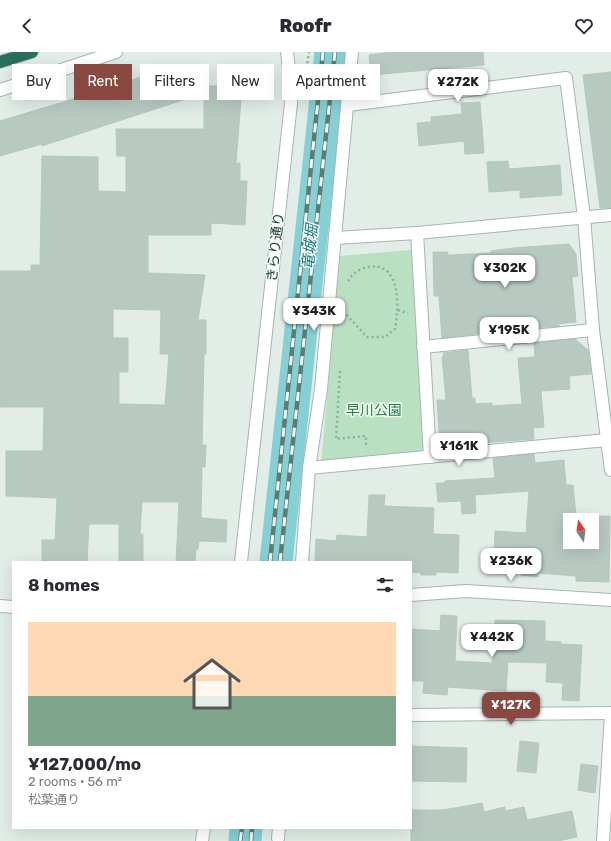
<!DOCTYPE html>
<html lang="en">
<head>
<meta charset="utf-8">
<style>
	body { margin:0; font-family:Rubik,"Noto Sans JP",sans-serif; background:#f7f7f7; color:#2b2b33; height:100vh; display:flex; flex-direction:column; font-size:15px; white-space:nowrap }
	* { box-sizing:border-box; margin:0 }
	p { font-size:13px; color:#7c7c81 }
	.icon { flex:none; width:22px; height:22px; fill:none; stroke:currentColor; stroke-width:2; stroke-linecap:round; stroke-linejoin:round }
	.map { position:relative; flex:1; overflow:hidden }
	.details { position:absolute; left:12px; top:509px; width:400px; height:268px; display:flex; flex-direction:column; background:#fff; border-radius:0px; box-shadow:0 4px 16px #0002 }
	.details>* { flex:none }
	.guide { position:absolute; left:12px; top:12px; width:400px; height:36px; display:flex; gap:8px }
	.needle { width:26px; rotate:346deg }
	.controls { position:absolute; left:563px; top:461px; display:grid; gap:8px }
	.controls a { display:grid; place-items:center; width:36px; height:36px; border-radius:0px; background:#fff; box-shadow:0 4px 16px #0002; font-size:20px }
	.price { position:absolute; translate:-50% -34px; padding:0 9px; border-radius:8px; background:#fff; color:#222; font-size:13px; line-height:26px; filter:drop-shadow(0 1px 2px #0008) }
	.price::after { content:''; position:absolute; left:50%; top:24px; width:12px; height:9px; margin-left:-6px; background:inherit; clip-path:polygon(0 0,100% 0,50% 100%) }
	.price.selected { background:#8a4940; color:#fff }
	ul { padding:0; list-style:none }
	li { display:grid; align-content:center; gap:8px; height:212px; padding:0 16px }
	li span { display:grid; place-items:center; height:124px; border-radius:0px; color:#555 }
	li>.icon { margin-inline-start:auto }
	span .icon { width:72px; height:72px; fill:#fffc; stroke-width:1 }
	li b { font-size:17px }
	h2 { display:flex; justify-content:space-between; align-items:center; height:48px; padding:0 16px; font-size:17px }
	.pill { padding:0 14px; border-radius:0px; background:#fff; box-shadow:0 4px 16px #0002; font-size:14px; line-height:36px }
	.pill.selected { background:#8a4940; color:#fff }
	header { display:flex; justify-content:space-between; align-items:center; height:52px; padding:0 16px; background:#fff; font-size:18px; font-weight:800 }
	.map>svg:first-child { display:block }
	.green { fill:#b9e1c1 }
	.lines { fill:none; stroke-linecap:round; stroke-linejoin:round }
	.river { stroke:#85d0d7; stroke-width:33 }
	.building { fill:#b7c9c0; stroke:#b4c8be; fill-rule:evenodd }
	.minor-casing { stroke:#a4b6ae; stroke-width:14 }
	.highway-casing { stroke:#c1cac6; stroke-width:14 }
	.path { stroke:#7fb4a0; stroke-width:2.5; stroke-dasharray:2 3; stroke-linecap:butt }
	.minor { stroke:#fff; stroke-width:12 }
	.highway { stroke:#296f5c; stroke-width:12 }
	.rail-casing { stroke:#5b7c70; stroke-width:4.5 }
	.rail { stroke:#f3faf6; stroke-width:3; stroke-dasharray:9; stroke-linecap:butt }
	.labels { text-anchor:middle; stroke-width:3; stroke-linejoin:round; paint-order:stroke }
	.street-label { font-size:14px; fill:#204035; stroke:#f3faf6 }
	.park-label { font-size:14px; fill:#267b41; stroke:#f3faf6 }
	.water-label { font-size:15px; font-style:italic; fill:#147782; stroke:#f3faf6 }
</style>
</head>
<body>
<header><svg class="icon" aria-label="back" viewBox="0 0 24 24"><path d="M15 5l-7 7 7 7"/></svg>Roofr<svg class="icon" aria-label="heart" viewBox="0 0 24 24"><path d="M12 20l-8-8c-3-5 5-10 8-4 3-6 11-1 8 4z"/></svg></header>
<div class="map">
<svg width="611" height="789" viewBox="0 0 611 789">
	<rect width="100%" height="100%" fill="#e2ede7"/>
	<path class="green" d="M411 198 425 402 321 412 340 204Z"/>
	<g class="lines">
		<g class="river">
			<path d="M276 510 331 0"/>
			<path d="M245 789 246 776"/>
		</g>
	</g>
	<g class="building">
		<path d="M391 0H483L484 13 371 23 369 3Z"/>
		<path d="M177 13 189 46 42 94V92L0 104V69L83 44Z"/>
		<path d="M611 20V156H600L583 23Z"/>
		<path d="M204 34H242L236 111H240V129H247L245 173 211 171V183H148V221L205 223 198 268H206V302H204L202 393H206L205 415H202L201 466 227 468 226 490 199 489 198 497H196L195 510H176L179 450H142L140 482H143V510H119V472H89L87 510H42V488H55L57 446 6 444V399H43L44 355H0V219H31V213H40L42 104 98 105V139L126 140V104H117L116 77H204ZM113 257 161 258 160 302H169L165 353 119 352V320H128V286H113Z"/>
		<path d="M480 50 484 101 465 102 464 89 419 94 417 71 431 70V65L462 62 461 51Z"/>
		<path d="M508 109 509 117 560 113 562 143 520 146V138L489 140 487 110Z"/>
		<path d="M569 192 576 202 578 224 572 225 576 270 557 272 560 274 533 276V274L492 278V280L442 286 439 244H434L433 200H448V203L491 201V199L513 196Z"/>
		<path d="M575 287 588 298 591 322 569 324 570 337 541 339 544 375 533 376 534 387 440 394 437 348H446L442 305H444L443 301 468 298 472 346H475V352L492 351V354L522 352 518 306 535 305 534 291Z"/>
		<path d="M534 402 535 411 564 408 566 433H573L576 464H610L609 530 576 529V524L538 521V525L521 523 522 505 494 503 495 479 526 481 529 439 475 443 476 461 462 462 461 449 438 450 436 431H445V429L495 426 493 406ZM570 468H592V490H570Z"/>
		<path d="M369 443H385L384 454 434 456 433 482 459 483 458 521 436 520V523H421V521L411 520V510H315L316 487 336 489 337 483 367 485Z"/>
		<path d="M441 563 457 564 455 609 492 611 495 568 545 569V589L561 590 560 592 582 593 579 649 562 648 563 631 546 630 547 611 508 610 506 639 448 635 447 643 423 641 424 629H411V577L440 579Z"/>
		<path d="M520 689 539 691 536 721 517 719Z"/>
		<path d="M411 694 467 696 466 730 411 729Z"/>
		<path d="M581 712 598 714 595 741 578 738Z"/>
		<path d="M482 751 484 760 505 755V759L524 755 527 768 572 759 577 785 558 789H411V758H443Z"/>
	</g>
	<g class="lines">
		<g class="minor-casing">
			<g id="minor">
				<path d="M0 38 116 0"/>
				<path d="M348 53 566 26 584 165 593 278 611 418"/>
				<path d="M417 181 430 405"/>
				<path d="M335 186 417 181 611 163"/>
				<path d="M423 295 593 278"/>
				<path d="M309 416 607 388"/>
				<path d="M241 510 292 42 287 0"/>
				<path d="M302 510 309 416 321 337 352 0"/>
				<path d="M411 543 466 539 611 548"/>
				<path d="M0 554 13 555"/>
				<path d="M411 663 611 661"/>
				<path d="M278 786 279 776"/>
				<path d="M202 789 204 776"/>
				<path d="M603 789 611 663"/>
			</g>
		</g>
		<g class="highway-casing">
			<path id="highway" d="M0 10 32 0"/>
		</g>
		<g class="path">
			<path d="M306 21 309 0"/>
			<path d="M398 258 408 261"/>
			<path d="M343 259 367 285H385L395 277C398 262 400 233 388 220 376 208 351 217 347 232"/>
			<path d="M340 319 336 387 366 384V395"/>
		</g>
		<use href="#minor" class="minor"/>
		<use href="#highway" class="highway"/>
		<g class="rail-casing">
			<g id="rail">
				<path d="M270 510 323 0"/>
				<path d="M280 510 335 0"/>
				<path d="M240 789 242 776"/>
				<path d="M251 789 252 776"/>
			</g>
		</g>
		<use href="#rail" class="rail"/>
	</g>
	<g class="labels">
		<g class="street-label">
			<text transform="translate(275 195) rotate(-84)" y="5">きらり通り</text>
		</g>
		<g class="park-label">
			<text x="374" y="363">早川公園</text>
		</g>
		<g class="water-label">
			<text transform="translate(310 195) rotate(-84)" y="5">竜城堀</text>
		</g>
	</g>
</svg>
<div class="controls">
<a><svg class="needle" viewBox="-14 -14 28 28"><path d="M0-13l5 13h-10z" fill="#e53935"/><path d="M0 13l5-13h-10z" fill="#7c7c81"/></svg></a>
</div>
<b class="price" style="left:458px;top:51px">¥272K</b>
<b class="price" style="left:505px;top:237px">¥302K</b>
<b class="price" style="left:314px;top:280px">¥343K</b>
<b class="price" style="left:509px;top:299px">¥195K</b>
<b class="price" style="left:459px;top:415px">¥161K</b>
<b class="price" style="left:511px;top:530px">¥236K</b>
<b class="price" style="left:492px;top:606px">¥442K</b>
<b class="price selected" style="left:511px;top:674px">¥127K</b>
<div class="guide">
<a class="pill">Buy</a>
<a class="pill selected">Rent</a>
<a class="pill">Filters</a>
<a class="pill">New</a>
<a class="pill">Apartment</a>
</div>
<section class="details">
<h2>8 homes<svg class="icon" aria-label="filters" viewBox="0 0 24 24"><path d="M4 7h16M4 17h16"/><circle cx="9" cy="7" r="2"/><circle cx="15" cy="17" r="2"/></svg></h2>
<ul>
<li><span style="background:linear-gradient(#ffd9b3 60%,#7fa58c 0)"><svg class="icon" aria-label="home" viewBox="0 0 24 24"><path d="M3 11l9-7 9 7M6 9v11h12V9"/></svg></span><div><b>¥127,000/mo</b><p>2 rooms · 56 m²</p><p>松葉通り</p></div></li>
</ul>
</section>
</div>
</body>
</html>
